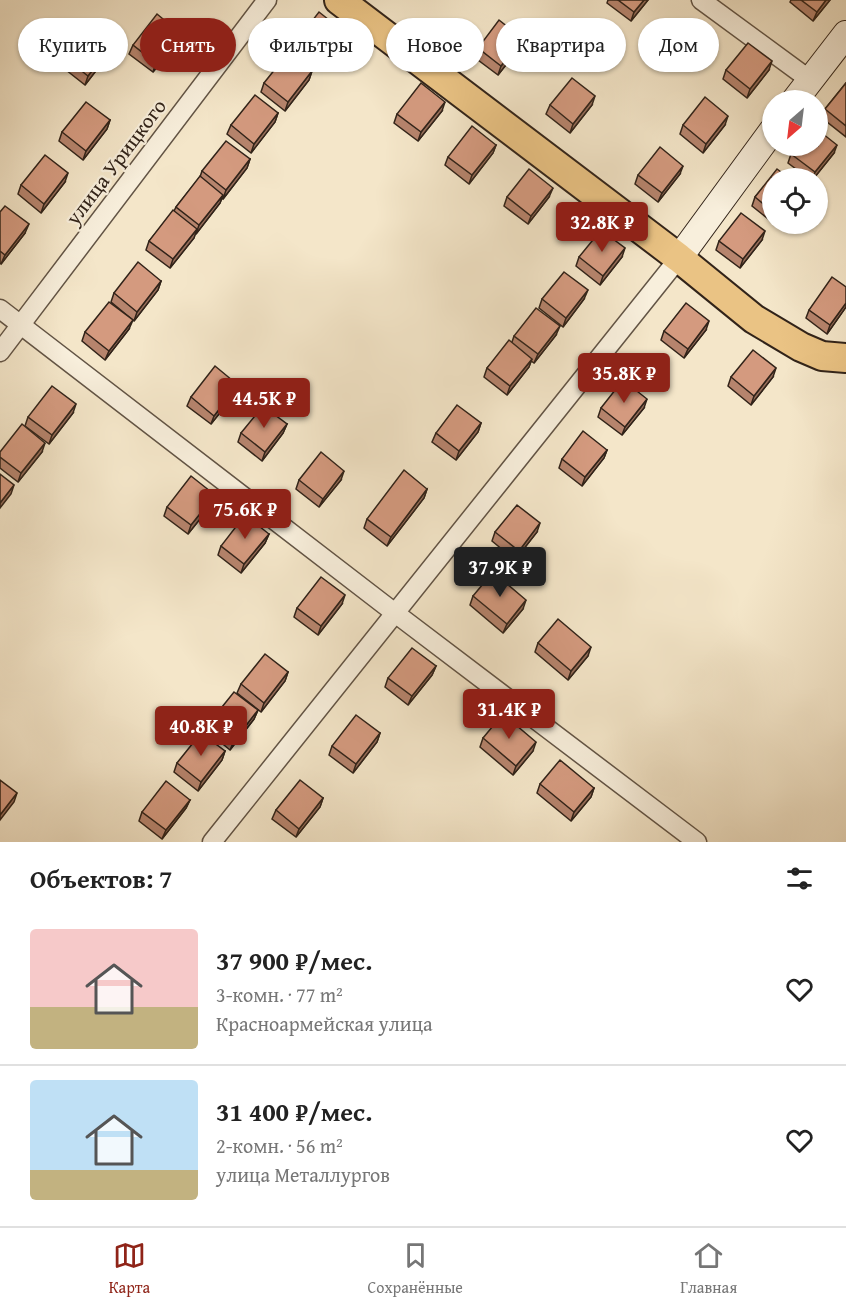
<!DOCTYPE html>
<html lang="ru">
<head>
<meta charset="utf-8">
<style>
	body { margin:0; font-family:"Gentium Book Plus",serif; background:#f2f2f2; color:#222; height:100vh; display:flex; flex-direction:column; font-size:22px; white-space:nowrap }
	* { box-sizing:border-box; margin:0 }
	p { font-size:20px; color:#767676 }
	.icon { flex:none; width:33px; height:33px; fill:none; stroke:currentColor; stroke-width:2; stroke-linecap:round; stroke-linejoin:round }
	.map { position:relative; height:842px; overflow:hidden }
	.sheet { display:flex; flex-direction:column; background:#fff; flex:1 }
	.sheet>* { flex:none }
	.hud { position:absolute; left:18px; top:18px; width:810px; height:54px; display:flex; gap:12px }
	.needle { width:39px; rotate:208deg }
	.fabs { position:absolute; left:762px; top:90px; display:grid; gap:12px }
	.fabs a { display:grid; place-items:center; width:66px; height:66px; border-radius:50%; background:#fff; box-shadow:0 2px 4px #0004; font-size:30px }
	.price { position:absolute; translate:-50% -51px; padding:0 14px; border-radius:6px; background:#8f2418; color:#fff; font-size:20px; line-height:39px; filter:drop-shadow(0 2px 3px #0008) }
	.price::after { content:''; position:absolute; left:50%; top:36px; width:18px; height:14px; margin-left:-9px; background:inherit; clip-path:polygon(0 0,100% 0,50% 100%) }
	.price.selected { background:#222; color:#fff }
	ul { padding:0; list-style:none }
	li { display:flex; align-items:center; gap:18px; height:150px; padding:0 30px }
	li+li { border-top:2px solid #e0e0e0 }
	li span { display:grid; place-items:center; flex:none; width:168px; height:120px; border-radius:6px; color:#555 }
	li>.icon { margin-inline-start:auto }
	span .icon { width:72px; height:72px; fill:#fffc; stroke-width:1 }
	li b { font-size:26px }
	h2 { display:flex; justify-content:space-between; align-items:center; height:72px; padding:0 30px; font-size:26px }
	.pill { padding:0 21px; border-radius:27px; background:#fff; box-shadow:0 2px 4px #0004; font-size:21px; line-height:54px }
	.pill.selected { background:#8f2418; color:#fff }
	.tab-bar { display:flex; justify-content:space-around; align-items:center; height:84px; border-top:2px solid #e0e0e0; background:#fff; font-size:16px; color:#767676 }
	.tab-bar a { display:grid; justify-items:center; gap:3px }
	.tab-bar .selected { color:#8f2418 }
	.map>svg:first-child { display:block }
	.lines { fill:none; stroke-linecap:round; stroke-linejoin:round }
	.street-casing { stroke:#625445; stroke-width:21 }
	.secondary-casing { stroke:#312319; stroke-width:28 }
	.primary-casing { stroke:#312319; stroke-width:32 }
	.street { stroke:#f8efdc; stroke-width:18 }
	.secondary { stroke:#f8efdc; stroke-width:26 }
	.primary { stroke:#eac384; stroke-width:28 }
	.wall { fill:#b6846d; stroke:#312319; stroke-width:1.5 }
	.shaded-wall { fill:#946c59; stroke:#312319; stroke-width:1.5 }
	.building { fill:#d49a7f; stroke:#312319; stroke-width:1.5 }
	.labels { text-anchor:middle; stroke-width:4.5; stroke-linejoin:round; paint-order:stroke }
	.street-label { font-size:21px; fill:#312319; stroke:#f8efdc }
</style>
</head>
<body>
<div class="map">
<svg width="846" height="842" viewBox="0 0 846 842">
	<rect width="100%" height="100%" fill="#f4e6c9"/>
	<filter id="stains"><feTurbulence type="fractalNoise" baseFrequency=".00333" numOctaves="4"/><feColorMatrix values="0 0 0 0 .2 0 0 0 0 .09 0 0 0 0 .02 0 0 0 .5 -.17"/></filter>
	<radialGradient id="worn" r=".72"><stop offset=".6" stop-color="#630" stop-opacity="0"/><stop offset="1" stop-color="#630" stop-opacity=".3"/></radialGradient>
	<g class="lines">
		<g class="street-casing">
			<g id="street">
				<path d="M701 0 810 80"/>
				<path d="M0 309 395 613 697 842"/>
				<path d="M0 352 267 0"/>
				<path d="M212 842 679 258"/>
			</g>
		</g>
		<g class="secondary-casing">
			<g id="secondary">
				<path d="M795 100 846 34"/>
				<path d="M679 258 772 131"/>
			</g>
		</g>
		<g class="primary-casing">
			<path id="primary" d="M339 0 679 258 754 319 801 347 822 356 846 358"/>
		</g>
		<use href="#street" class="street"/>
		<use href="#secondary" class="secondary"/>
		<use href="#primary" class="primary"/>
	</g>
	<g class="wall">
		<path d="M608 0H648L631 21 607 3Z"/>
		<path d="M791 0H830L813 21 790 2Z"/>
		<path d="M343 31 339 40 316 70 292 52 295 43Z"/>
		<path d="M177 42 153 72 129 54 133 45Z"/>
		<path d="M112 45 109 54 85 85 61 66 64 57Z"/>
		<path d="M520 47 498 75 474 57 478 48Z"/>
		<path d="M726 70H769L747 98 723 79Z"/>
		<path d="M312 71 309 80 285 111 261 92 264 83Z"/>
		<path d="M846 83V137L822 118 825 109Z"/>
		<path d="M550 105H592L570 133 546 114Z"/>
		<path d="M442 111 418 141 394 123 397 114Z"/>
		<path d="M278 113 275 122 251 153 227 134 231 125Z"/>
		<path d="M110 120 107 129 83 160 59 141 62 132Z"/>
		<path d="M683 125H725L703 153 680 134Z"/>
		<path d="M496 145 493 153 469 184 445 165 448 157Z"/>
		<path d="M834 153 814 178H808L788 163 791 154Z"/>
		<path d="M250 159 247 168 223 199 222 198 220 203 196 234H195L194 238 170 268 146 250 149 241 174 211 176 207 200 177 202 171Z"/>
		<path d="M680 174 658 202 635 184 638 175Z"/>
		<path d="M772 178V222L752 206 755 197Z"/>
		<path d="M65 182 41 213 18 194 21 185Z"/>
		<path d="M507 197H549L528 224 504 206Z"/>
		<path d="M0 212 25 233 1 264 0 263Z"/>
		<path d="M762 240 740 268 716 250 719 241Z"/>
		<path d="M579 257H622L600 285 576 266Z"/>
		<path d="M161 281 158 290 134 321 111 302 114 293Z"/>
		<path d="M846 287V307L827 334 806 318 809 310Z"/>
		<path d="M542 299H584L563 327 539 308Z"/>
		<path d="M129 329 105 360 82 341 85 332Z"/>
		<path d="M706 330 684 358 661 340 664 331Z"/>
		<path d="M556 335 534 363 531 361 529 367 507 395 484 377 487 368 512 342 514 336Z"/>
		<path d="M731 377H773L751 405 728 386Z"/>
		<path d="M238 385 235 394 211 424 187 406 191 397Z"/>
		<path d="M601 408H644L622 435 598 417Z"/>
		<path d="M73 413 49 444 25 426 28 417Z"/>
		<path d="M481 423 478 432 456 460 432 442 436 433Z"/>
		<path d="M287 424 283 433 262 461 238 442 241 433Z"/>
		<path d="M607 450 604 458 582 486 559 468 562 459Z"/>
		<path d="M0 452H42L18 482 0 468Z"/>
		<path d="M299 480H341L319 507 296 489Z"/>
		<path d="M427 489 424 498 387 546 364 528 367 519Z"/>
		<path d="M215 495 212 504 188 534 164 516 167 507Z"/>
		<path d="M495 532H537L515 560 492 541Z"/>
		<path d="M269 534 265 543 241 573 218 555 221 546Z"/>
		<path d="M473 596 523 609 503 633 470 605Z"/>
		<path d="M342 604 318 635 294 617 297 608Z"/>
		<path d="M538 643 588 656 568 680 535 652Z"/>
		<path d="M436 666 432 675 408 705 385 687 388 678Z"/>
		<path d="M288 672 285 681 261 712 237 693 241 684Z"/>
		<path d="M258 710 254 719 230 750 207 731 210 722Z"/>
		<path d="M380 733 377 742 353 773 329 755 332 746Z"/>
		<path d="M483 738 533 751 513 775 480 747Z"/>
		<path d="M225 751 222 760 198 791 174 772 177 763Z"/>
		<path d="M540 784 594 788 591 797 571 821 537 793Z"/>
		<path d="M323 798 320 807 296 837 272 819 276 810Z"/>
		<path d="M190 800 186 808 162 839 139 821 142 812Z"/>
	</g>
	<g class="shaded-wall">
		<path d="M644 0H648L631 21 634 12Z"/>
		<path d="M826 0H830L813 21 817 12Z"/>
		<path d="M343 31 339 40 316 70 319 61Z"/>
		<path d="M180 33 177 42 153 72 156 63Z"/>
		<path d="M523 39 520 47 498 75 501 66Z"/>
		<path d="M112 45 109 54 85 85 88 76Z"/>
		<path d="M772 61 769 70 747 98 750 89Z"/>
		<path d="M312 71 309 80 285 111 288 102Z"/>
		<path d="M595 96 592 105 570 133 573 124Z"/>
		<path d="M445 102 442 111 418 141 421 132Z"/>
		<path d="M278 113 275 122 251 153 254 144Z"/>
		<path d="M728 116 725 125 703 153 706 144Z"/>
		<path d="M110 120 107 129 83 160 86 151Z"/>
		<path d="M496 145 493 153 469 184 472 175Z"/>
		<path d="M837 145 834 153 814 178H813L815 172Z"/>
		<path d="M250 159 247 168 223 199 226 190Z"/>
		<path d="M683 166 680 174 658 202 662 193Z"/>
		<path d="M68 173 65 182 41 213 44 204Z"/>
		<path d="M553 188 549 197 528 224 531 216Z"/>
		<path d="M223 195 220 203 196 234 199 225Z"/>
		<path d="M29 224 25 233 1 264 5 255Z"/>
		<path d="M197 229 194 238 170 268 173 259Z"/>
		<path d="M765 231 762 240 740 268 743 259Z"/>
		<path d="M625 248 622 257 600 285 603 276Z"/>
		<path d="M161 281 158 290 134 321 137 312Z"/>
		<path d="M588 290 584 299 563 327 566 318Z"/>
		<path d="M846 303V307L827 334 830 325Z"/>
		<path d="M133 320 129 329 105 360 109 351Z"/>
		<path d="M709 321 706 330 684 358 688 349Z"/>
		<path d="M560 326 556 335 534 363 538 354Z"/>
		<path d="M532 359 529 367 507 395 510 386Z"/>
		<path d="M776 368 773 377 751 405 754 396Z"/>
		<path d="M238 385 235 394 211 424 214 416Z"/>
		<path d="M647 399 644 408 622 435 625 427Z"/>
		<path d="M76 404 73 413 49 444 52 435Z"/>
		<path d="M481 423 478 432 456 460 459 451Z"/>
		<path d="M287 424 283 433 262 461 265 452Z"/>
		<path d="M45 443 42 452 18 482 21 473Z"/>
		<path d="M607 450 604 458 582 486 585 477Z"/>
		<path d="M344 471 341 480 319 507 323 499Z"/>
		<path d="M14 485 11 494 0 508V503Z"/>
		<path d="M427 489 424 498 387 546 391 537Z"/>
		<path d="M215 495 212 504 188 534 191 525Z"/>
		<path d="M540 523 537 532 515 560 519 551Z"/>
		<path d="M269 534 265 543 241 573 244 564Z"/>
		<path d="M345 595 342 604 318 635 321 626Z"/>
		<path d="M526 600 523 609 503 633 507 624Z"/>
		<path d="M591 647 588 656 568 680 571 671Z"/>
		<path d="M436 666 432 675 408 705 412 696Z"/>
		<path d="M288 672 285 681 261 712 264 703Z"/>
		<path d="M258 710 254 719 230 750 234 741Z"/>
		<path d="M380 733 377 742 353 773 356 764Z"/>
		<path d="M536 742 533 751 513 775 516 766Z"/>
		<path d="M225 751 222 760 198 791 201 782Z"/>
		<path d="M594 788 591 797 571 821 574 812Z"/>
		<path d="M17 793 14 802 0 820V815Z"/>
		<path d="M323 798 320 807 296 837 299 829Z"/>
		<path d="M190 800 186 808 162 839 166 830Z"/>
	</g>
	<g class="building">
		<path d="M618 0H644L634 12Z"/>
		<path d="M801 0H826L817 12Z"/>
		<path d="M319 12 343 31 319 61 295 43Z"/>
		<path d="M157 14 180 33 156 63 133 45Z"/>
		<path d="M499 20 523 39 501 66 478 48Z"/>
		<path d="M88 27 112 45 88 76 64 57Z"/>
		<path d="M748 43 772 61 750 89 726 70Z"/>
		<path d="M288 53 312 71 288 102 264 83Z"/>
		<path d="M572 78 595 96 573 124 550 105Z"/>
		<path d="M421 83 445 102 421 132 397 114Z"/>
		<path d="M846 83V126L825 109Z"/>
		<path d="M255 95 278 113 254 144 231 125Z"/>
		<path d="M705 97 728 116 706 144 683 125Z"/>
		<path d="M86 102 110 120 86 151 62 132Z"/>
		<path d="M472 126 496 145 472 175 448 157Z"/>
		<path d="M818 130 837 145 815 172 791 154 798 146H818Z"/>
		<path d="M226 141 250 159 226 190 202 171Z"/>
		<path d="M660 147 683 166 662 193 638 175Z"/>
		<path d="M45 155 68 173 44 204 21 185Z"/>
		<path d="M529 169 553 188 531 216 507 197Z"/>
		<path d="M777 169 789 178H772V211L755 197Z"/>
		<path d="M200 176 223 195 199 225 176 207Z"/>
		<path d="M5 206 29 224 5 255 0 251V212Z"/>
		<path d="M173 210 197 229 173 259 149 241Z"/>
		<path d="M741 213 765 231 743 259 719 241Z"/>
		<path d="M601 230 625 248 603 276 579 257Z"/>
		<path d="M138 262 161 281 137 312 114 293Z"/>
		<path d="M564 272 588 290 566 318 542 299Z"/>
		<path d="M832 277 846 287V303L830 325 809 310Z"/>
		<path d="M109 302 133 320 109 351 85 332Z"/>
		<path d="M686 303 709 321 688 349 664 331Z"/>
		<path d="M536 308 560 326 538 354 514 336Z"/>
		<path d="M509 340 532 359 510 386 487 368Z"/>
		<path d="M753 350 776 368 754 396 731 377Z"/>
		<path d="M215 366 238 385 214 416 191 397Z"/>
		<path d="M623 380 647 399 625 427 601 408Z"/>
		<path d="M52 386 76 404 52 435 28 417Z"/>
		<path d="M457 405 481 423 459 451 436 433Z"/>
		<path d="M263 406 287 424 265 452 241 433Z"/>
		<path d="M22 424 45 443 21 473 0 457V452Z"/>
		<path d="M583 431 607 450 585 477 562 459Z"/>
		<path d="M321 452 344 471 323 499 299 480Z"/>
		<path d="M404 470 427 489 391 537 367 519Z"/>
		<path d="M0 474 14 485 0 503Z"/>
		<path d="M191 476 215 495 191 525 167 507Z"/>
		<path d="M517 505 540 523 519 551 495 532Z"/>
		<path d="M245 515 269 534 244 564 221 546Z"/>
		<path d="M493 572 526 600 507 624 473 596Z"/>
		<path d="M321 577 345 595 321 626 297 608Z"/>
		<path d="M558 619 591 647 571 671 538 643Z"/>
		<path d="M412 648 436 666 412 696 388 678Z"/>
		<path d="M265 654 288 672 264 703 241 684Z"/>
		<path d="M234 692 258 710 234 741 210 722Z"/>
		<path d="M503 714 536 742 516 766 483 738Z"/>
		<path d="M356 715 380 733 356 764 332 746Z"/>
		<path d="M201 733 225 751 201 782 177 763Z"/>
		<path d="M560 760 594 788 574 812 540 784Z"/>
		<path d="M0 780 17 793 0 815Z"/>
		<path d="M300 780 323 798 299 829 276 810Z"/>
		<path d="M166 781 190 800 166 830 142 812Z"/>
	</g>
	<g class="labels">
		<g class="street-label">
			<text transform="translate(116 162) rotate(-53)" y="7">улица Урицкого</text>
		</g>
	</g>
	<rect width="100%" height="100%" filter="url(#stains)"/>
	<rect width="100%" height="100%" fill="url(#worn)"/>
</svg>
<div class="fabs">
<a><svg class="needle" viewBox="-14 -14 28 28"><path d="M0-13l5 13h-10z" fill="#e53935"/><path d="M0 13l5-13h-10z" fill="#767676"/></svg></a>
<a><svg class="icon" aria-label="locate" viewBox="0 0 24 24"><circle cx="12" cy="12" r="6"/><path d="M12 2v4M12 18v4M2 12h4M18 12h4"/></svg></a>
</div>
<b class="price" style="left:602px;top:253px">32.8K ₽</b>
<b class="price" style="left:624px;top:404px">35.8K ₽</b>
<b class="price" style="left:264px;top:429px">44.5K ₽</b>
<b class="price" style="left:245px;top:540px">75.6K ₽</b>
<b class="price selected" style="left:500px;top:598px">37.9K ₽</b>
<b class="price" style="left:509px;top:740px">31.4K ₽</b>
<b class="price" style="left:201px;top:757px">40.8K ₽</b>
<div class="hud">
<a class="pill">Купить</a>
<a class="pill selected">Снять</a>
<a class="pill">Фильтры</a>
<a class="pill">Новое</a>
<a class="pill">Квартира</a>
<a class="pill">Дом</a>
</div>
</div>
<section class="sheet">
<h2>Объектов: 7<svg class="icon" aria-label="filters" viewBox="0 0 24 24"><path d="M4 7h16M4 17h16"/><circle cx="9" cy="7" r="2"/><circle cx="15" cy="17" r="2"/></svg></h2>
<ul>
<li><span style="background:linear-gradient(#f6c9c9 65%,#c2b280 0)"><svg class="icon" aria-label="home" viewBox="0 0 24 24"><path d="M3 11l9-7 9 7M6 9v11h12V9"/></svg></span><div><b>37 900 ₽/мес.</b><p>3-комн. · 77 m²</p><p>Красноармейская улица</p></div><svg class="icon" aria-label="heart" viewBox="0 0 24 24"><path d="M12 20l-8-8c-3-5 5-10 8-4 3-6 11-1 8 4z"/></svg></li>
<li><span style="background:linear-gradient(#bfe0f5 75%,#c2b280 0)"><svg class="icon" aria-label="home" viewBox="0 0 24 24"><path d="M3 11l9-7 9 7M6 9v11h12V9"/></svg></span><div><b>31 400 ₽/мес.</b><p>2-комн. · 56 m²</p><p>улица Металлургов</p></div><svg class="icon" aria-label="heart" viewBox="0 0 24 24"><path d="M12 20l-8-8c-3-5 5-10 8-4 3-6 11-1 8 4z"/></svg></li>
</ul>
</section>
<nav class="tab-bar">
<a class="selected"><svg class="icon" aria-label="map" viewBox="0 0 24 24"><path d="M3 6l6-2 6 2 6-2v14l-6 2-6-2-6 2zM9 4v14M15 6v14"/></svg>Карта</a>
<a><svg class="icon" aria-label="saved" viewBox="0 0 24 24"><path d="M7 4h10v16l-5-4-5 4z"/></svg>Сохранённые</a>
<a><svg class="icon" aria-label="home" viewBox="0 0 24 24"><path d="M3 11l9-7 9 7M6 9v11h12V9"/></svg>Главная</a>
</nav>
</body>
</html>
